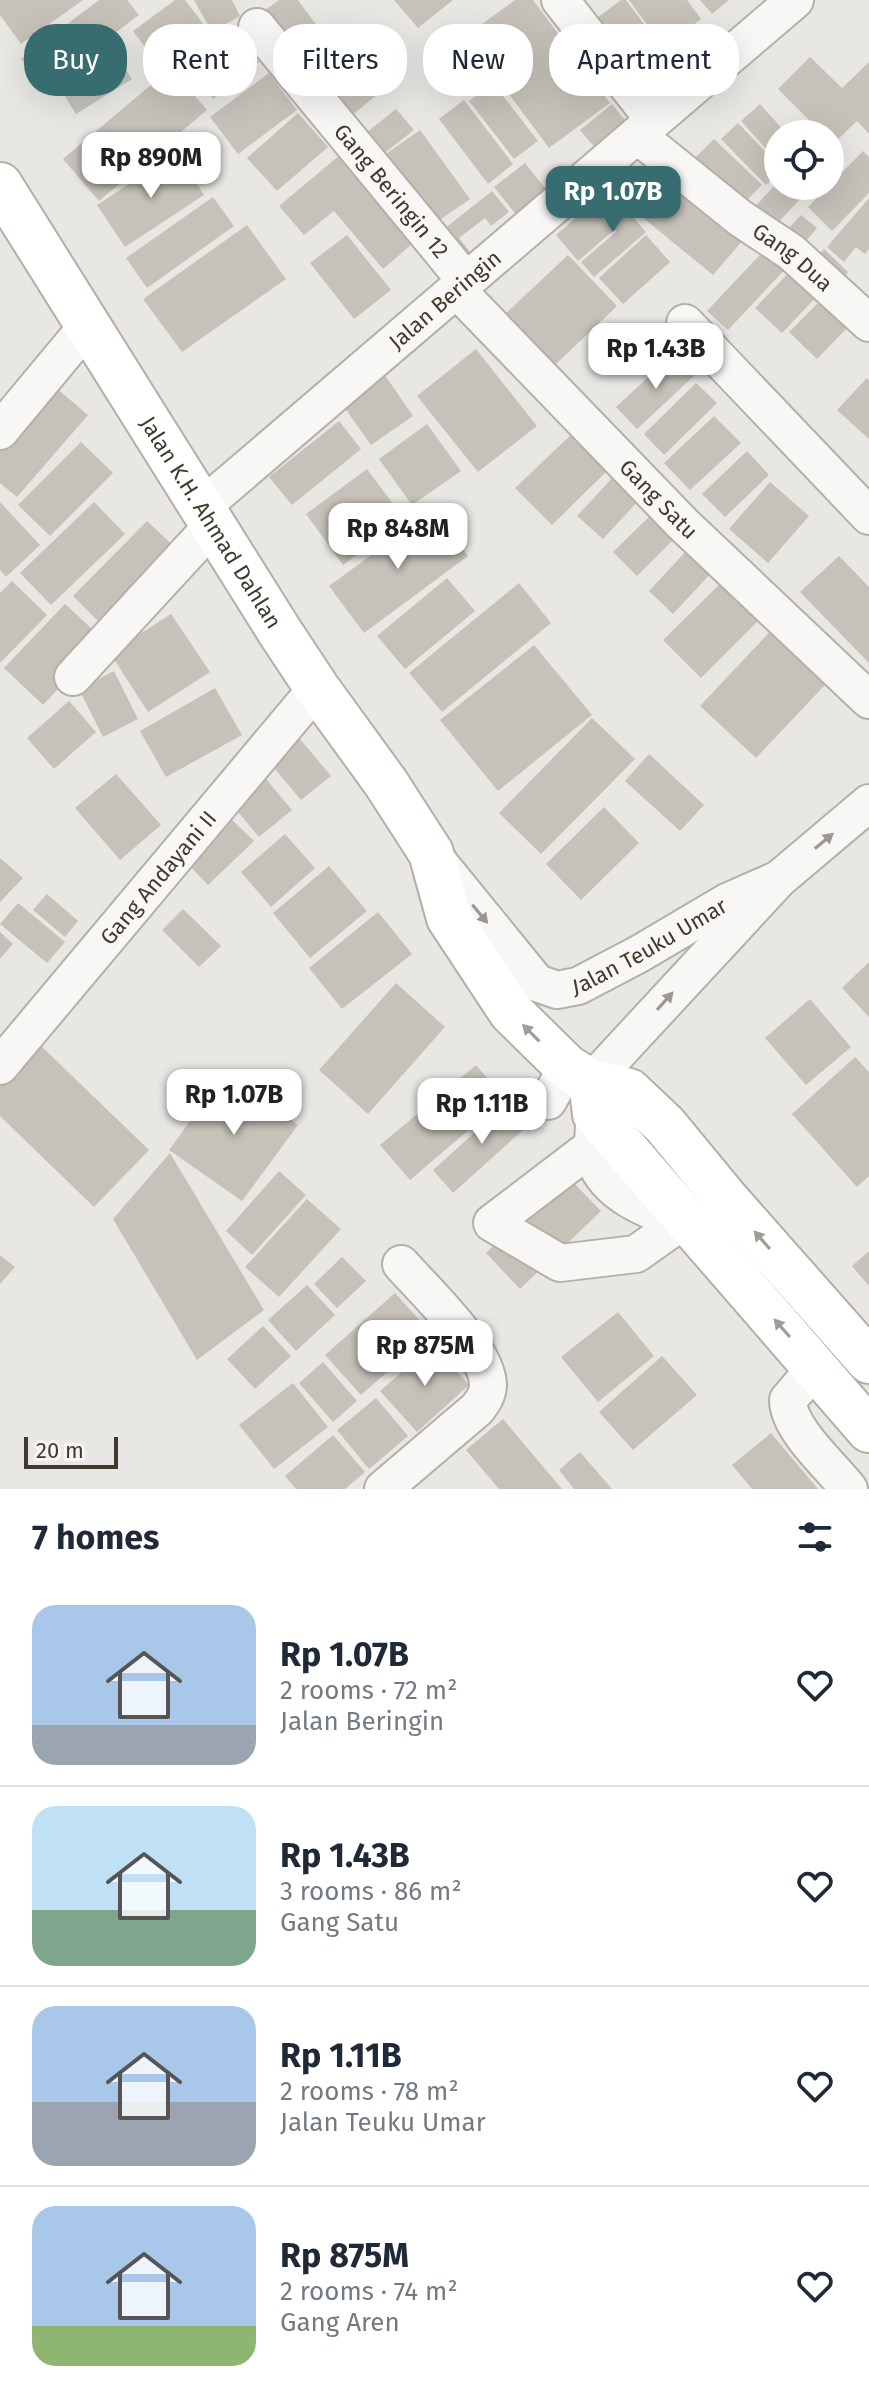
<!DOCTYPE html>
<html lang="en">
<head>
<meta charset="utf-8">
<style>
	body { margin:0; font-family:"Fira Sans",sans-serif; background:#f2f2f3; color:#1f2937; height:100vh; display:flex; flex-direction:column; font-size:30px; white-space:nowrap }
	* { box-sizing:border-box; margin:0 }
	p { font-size:26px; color:#747a83 }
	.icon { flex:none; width:44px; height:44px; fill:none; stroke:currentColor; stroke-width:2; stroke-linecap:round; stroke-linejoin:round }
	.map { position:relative; height:1489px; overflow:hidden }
	.panel { display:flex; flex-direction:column; background:#fff; flex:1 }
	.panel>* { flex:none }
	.banner { position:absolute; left:24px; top:24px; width:822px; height:72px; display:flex; gap:16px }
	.tools { position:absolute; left:764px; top:120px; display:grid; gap:16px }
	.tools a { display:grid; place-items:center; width:80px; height:80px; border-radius:50%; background:#fff; box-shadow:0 8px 32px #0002; font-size:40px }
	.scale { position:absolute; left:24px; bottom:20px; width:94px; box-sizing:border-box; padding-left:8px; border:4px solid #403a2c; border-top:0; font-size:22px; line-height:28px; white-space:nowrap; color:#403a2c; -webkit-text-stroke:6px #f7f5f2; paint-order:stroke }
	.price { position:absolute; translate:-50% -68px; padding:0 18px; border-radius:16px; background:#fff; color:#222; font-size:26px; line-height:52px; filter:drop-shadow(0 2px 4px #0008) }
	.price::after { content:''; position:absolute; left:50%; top:48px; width:24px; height:18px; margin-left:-12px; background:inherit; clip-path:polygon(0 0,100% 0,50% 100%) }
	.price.active { background:#376d71; color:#fff }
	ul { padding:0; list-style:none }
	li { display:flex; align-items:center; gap:24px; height:200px; padding:0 32px }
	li+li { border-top:2px solid #e0e1e3 }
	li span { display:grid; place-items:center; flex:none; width:224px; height:160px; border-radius:24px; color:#555 }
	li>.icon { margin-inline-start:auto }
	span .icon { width:96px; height:96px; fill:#fffc; stroke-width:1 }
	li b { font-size:34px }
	h2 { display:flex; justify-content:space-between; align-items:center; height:96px; padding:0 32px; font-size:34px }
	.pill { padding:0 28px; border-radius:32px; background:#fff; box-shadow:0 8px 32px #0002; font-size:28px; line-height:72px }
	.pill.active { background:#376d71; color:#fff }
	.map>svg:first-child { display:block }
	.building { fill:#c6c2ba }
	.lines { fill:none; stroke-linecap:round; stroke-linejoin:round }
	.minor-casing { stroke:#b3b0a8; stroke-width:40 }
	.major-casing { stroke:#b4aea3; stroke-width:48 }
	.minor { stroke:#f8f7f5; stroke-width:36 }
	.major { stroke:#fff; stroke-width:44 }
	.oneway { fill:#9c9890 }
	.oneway2 { fill:#a09c96 }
	.labels { text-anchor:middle; stroke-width:7; stroke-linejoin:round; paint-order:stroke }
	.street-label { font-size:22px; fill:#403a2c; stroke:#f7f5f2 }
</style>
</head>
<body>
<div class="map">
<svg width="869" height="1489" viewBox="0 0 869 1489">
	<rect width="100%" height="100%" fill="#e9e7e3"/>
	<g class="building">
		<path d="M0 0H83L21 44 0 15Z"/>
		<path d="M99 0H127L139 15 43 87 21 59Z"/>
		<path d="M175 0H185L211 34 162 70 133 31Z"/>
		<path d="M194 0H232L240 16 212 32Z"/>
		<path d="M279 0H298L317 26 282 51 257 16Z"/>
		<path d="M394 0H453L418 28Z"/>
		<path d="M515 0H533L610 103 549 148 494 74 470 91 442 53Z"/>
		<path d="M621 0H626L667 55 661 60 668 69 642 88 585 27Z"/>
		<path d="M629 0H687L701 19 664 48Z"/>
		<path d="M700 0H729L712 14Z"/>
		<path d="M330 23 353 54 311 84 288 53Z"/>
		<path d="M228 25 259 62 213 99 183 62Z"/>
		<path d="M367 46 395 80 345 121 316 87Z"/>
		<path d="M114 52 132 79 76 114 59 87Z"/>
		<path d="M810 57 842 88 869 62V134L857 121 833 144 830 141V134H823L778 89Z"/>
		<path d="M171 68 207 110 99 201 63 159Z"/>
		<path d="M269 73 297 110 238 154 210 117Z"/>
		<path d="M493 83 538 141 514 159 469 101Z"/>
		<path d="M464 100 513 164 488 184 439 119Z"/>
		<path d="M612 104 629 125 597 150 580 130Z"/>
		<path d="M760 104 787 134H778V162L741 121Z"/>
		<path d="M396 109 414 130 373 162 356 141Z"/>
		<path d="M298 113 328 147 277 191 247 158Z"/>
		<path d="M738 123 778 165V173L766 185 721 139Z"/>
		<path d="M420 130 470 199 431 226 383 156Z"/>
		<path d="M714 139 762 185 738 209 690 163Z"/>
		<path d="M346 150 419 238 383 269 334 211 304 235 279 206Z"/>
		<path d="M863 151 869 157V193L832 231 808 207Z"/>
		<path d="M177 153 204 195 125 247 97 205Z"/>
		<path d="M525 163 548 192 518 217 494 187Z"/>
		<path d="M665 176 743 240 713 275 636 212Z"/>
		<path d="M778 182V186H795L804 195 768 233 747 215Z"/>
		<path d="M609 190 646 232 594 277 581 262 616 232 592 204Z"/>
		<path d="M492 191 509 212 491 226 485 218 459 238 471 253 456 265 434 237Z"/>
		<path d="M213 197 234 226 147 288 126 258Z"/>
		<path d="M869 198V249L865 254 856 247 844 262 827 247Z"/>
		<path d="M591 205 613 231 578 261 556 235Z"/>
		<path d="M801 215 817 228 803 245 786 231Z"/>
		<path d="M247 225 286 279 182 352 143 299Z"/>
		<path d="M347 235 391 290 354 319 310 263Z"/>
		<path d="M646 235 670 262 623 304 599 278Z"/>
		<path d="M770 244 791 263 728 330 707 311Z"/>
		<path d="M824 249 848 272 836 286 811 263Z"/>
		<path d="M568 255 617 306 554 366 505 314Z"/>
		<path d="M797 264 824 289 782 333 755 308Z"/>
		<path d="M824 297 852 323 817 359 789 332Z"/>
		<path d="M476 349 537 426 478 472 417 396Z"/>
		<path d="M674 353 695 375 637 429 616 407Z"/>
		<path d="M384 374 413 416 371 445 342 404Z"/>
		<path d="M867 378 869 381V439L837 410Z"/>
		<path d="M696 383 717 403 664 455 644 434Z"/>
		<path d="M55 387 88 415 17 497 0 483V450Z"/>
		<path d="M714 416 741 443 690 490 664 463Z"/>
		<path d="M339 421 361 449 292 505 269 477Z"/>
		<path d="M427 424 461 471 412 505 379 459Z"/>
		<path d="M575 431 611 467 552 525 515 488Z"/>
		<path d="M81 442 113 473 50 536 18 505Z"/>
		<path d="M747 451 769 475 725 517 702 494Z"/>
		<path d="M367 469 405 520 343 565 306 514Z"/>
		<path d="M615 475 640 499 603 539 577 516Z"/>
		<path d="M770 482 809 516 768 563 729 529Z"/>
		<path d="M0 502 40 545 6 577 0 570Z"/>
		<path d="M94 502 125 534 51 605 20 573Z"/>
		<path d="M433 510 468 556 364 633 329 586Z"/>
		<path d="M653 513 677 536 637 576 613 552Z"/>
		<path d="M147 521 181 553 106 629 73 596Z"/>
		<path d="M689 548 713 571 673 614 649 591Z"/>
		<path d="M839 556 869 587V663L800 592Z"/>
		<path d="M728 576 766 613 701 678 663 640Z"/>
		<path d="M447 578 475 611 405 669 377 636Z"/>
		<path d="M12 581 47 615 0 663V593Z"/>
		<path d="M519 583 551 623 442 712 409 673Z"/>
		<path d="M65 604 104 640 43 705 4 668Z"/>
		<path d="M171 614 210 672 148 712 110 653Z"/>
		<path d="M781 620 837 672 756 758 700 706Z"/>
		<path d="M534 645 592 715 498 791 440 720Z"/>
		<path d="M114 671 138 719 103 737 79 689Z"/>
		<path d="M215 688 242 735 166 777 140 731Z"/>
		<path d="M69 701 96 732 54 769 27 738Z"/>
		<path d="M592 718 635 759 541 854 499 813Z"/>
		<path d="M294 732 331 776 301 800 264 756Z"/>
		<path d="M649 754 704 805 680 831 625 781Z"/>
		<path d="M261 773 292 810 259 837 228 800Z"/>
		<path d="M116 774 161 825 120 860 75 808Z"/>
		<path d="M604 807 639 843 581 900 546 864Z"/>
		<path d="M228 816 254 841 208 885 184 860Z"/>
		<path d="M285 834 315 868 271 907 241 872Z"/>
		<path d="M0 858 23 878 0 902Z"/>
		<path d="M329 866 367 911 310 958 273 913Z"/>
		<path d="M47 894 78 921 65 937 33 910Z"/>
		<path d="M18 903 65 942 47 963 0 924Z"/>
		<path d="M183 909 221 946 199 967 162 930Z"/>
		<path d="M378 912 412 954 342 1009 309 968Z"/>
		<path d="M0 932 13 944 0 959Z"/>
		<path d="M869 962V1017L842 988Z"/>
		<path d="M396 983 445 1027 368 1114 319 1070Z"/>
		<path d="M810 999 851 1047 806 1085 765 1038Z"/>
		<path d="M39 1044 149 1150 94 1207 0 1116V1085Z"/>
		<path d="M855 1057 869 1072V1176L857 1187 792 1114Z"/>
		<path d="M476 1065 505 1099 410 1180 380 1145Z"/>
		<path d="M226 1072 298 1125 242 1201 169 1150Z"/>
		<path d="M512 1099 532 1122 453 1193 433 1170Z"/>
		<path d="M170 1153 264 1310 197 1360 113 1219Z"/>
		<path d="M279 1171 306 1195 252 1255 226 1231Z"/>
		<path d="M566 1175 601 1211 520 1289 486 1253Z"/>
		<path d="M307 1199 341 1229 279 1297 245 1267Z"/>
		<path d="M869 1251V1286L852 1266Z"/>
		<path d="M0 1255 15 1267 0 1284Z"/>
		<path d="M342 1257 366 1281 337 1308 314 1284Z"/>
		<path d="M307 1285 335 1315 296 1351 268 1320Z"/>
		<path d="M395 1293 431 1333 361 1395 325 1355Z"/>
		<path d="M618 1312 654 1356 598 1402 561 1357Z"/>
		<path d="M263 1326 291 1356 255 1389 227 1359Z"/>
		<path d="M433 1345 469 1385 417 1432 380 1391Z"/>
		<path d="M662 1356 697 1395 633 1450 599 1412Z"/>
		<path d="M323 1362 357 1401 333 1422 299 1383Z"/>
		<path d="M293 1383 328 1427 274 1469 239 1425Z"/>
		<path d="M376 1398 408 1436 369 1469 337 1430Z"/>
		<path d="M503 1419 562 1489H499L466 1450Z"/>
		<path d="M771 1433 818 1489H752L732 1465Z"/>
		<path d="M333 1435 365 1472 345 1489H296L285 1476Z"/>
		<path d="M580 1452 612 1489H574L559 1470Z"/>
	</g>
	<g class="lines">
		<g class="minor-casing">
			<g id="minor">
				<path d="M560 0 654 120"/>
				<path id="s1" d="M257 27 466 281"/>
				<path id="s2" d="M637 135 740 218 791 252 869 323"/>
				<path id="s3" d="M456 289 683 524 869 700"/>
				<path d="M685 323 869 516"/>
				<path d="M0 431 89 324"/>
				<path id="s4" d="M203 506 795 0"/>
				<path d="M73 677 214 524"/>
				<path id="s5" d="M436 859 537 983 557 990 578 986 639 954 727 902 779 879"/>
				<path id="s6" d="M0 1066 317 688"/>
				<path d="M591 1082 779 879 869 803"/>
				<path d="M548 1101 567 1067"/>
				<path d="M594 1124C594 1136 591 1149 595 1161 609 1199 657 1213 691 1226"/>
				<path d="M593 1146 492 1223 560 1263 636 1254 681 1222"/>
				<path d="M816 1367 788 1400C788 1429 831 1466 849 1489"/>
				<path d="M383 1489 477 1409C483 1401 487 1396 488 1386 489 1351 424 1290 401 1264"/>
			</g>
		</g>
		<g class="major-casing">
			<g id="major">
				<path id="s7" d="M0 185 280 632 317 688 386 783 431 853 449 918 511 1012 567 1067 591 1082 629 1091 665 1125 726 1199 869 1361"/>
				<path d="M591 1082 595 1114 869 1430"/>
			</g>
		</g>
		<use href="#minor" class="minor"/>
		<use href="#major" class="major"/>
	</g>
	<defs><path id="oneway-solid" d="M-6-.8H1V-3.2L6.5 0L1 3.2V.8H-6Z" transform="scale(2)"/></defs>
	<g class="oneway">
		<use href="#oneway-solid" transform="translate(824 841) rotate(-40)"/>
		<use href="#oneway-solid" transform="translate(480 914) rotate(50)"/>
		<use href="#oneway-solid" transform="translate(665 1001) rotate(-48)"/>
	</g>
	<g class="oneway2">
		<use href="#oneway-solid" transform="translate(531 1033) rotate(-135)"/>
		<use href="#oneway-solid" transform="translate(762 1240) rotate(-131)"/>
		<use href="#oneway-solid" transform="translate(782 1328) rotate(-131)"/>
	</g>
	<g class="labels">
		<g class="street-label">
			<text dy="8" stroke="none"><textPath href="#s1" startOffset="212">Gang Beringin 12</textPath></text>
			<text dy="8" stroke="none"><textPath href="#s2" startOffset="198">Gang Dua</textPath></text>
			<text dy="8" stroke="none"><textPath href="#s4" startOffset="318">Jalan Beringin</textPath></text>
			<text dy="8" stroke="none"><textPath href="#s3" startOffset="292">Gang Satu</textPath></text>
			<text dy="8" stroke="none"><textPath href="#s7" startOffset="398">Jalan K.H. Ahmad Dahlan</textPath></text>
			<text dy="8" stroke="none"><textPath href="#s6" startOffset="246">Gang Andayani II</textPath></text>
			<text dy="8" stroke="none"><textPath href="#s5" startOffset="284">Jalan Teuku Umar</textPath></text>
		</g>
	</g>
</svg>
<div class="tools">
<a><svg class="icon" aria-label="locate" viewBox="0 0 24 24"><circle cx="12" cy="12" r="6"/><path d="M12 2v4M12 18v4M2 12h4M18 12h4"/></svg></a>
</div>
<div class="scale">20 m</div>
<b class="price" style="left:151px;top:200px">Rp 890M</b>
<b class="price active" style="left:613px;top:234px">Rp 1.07B</b>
<b class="price" style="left:656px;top:391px">Rp 1.43B</b>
<b class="price" style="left:398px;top:571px">Rp 848M</b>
<b class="price" style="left:234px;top:1137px">Rp 1.07B</b>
<b class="price" style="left:482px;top:1146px">Rp 1.11B</b>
<b class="price" style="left:425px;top:1388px">Rp 875M</b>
<div class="banner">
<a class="pill active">Buy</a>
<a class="pill">Rent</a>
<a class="pill">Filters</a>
<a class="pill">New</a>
<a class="pill">Apartment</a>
</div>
</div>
<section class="panel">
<h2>7 homes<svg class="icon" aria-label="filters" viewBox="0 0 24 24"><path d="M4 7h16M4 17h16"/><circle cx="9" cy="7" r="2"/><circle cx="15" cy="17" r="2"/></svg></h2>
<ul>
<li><span style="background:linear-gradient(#a9c7e8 75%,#9aa5b1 0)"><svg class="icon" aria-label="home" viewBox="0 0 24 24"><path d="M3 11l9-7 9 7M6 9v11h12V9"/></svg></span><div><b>Rp 1.07B</b><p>2 rooms · 72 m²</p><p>Jalan Beringin</p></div><svg class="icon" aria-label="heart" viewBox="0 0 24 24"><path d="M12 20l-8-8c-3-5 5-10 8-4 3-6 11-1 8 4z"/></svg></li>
<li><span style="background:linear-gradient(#bfe0f5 65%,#7fa58c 0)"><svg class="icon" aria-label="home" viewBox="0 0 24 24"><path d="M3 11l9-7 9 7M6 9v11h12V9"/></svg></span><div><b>Rp 1.43B</b><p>3 rooms · 86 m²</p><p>Gang Satu</p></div><svg class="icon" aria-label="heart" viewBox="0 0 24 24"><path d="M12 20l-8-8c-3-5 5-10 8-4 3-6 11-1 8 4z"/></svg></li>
<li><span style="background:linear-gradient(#a9c7e8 60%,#9aa5b1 0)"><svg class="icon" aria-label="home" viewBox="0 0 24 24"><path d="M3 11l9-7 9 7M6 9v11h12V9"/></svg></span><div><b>Rp 1.11B</b><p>2 rooms · 78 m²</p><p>Jalan Teuku Umar</p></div><svg class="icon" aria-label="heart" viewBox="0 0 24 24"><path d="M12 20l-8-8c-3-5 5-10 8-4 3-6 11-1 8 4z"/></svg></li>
<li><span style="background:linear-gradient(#a9c7e8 75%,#8fb573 0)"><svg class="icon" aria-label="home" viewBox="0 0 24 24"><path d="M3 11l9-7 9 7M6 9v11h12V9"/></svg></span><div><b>Rp 875M</b><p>2 rooms · 74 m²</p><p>Gang Aren</p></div><svg class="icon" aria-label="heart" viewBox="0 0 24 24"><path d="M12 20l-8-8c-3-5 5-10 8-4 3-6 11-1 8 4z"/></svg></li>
</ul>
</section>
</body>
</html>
